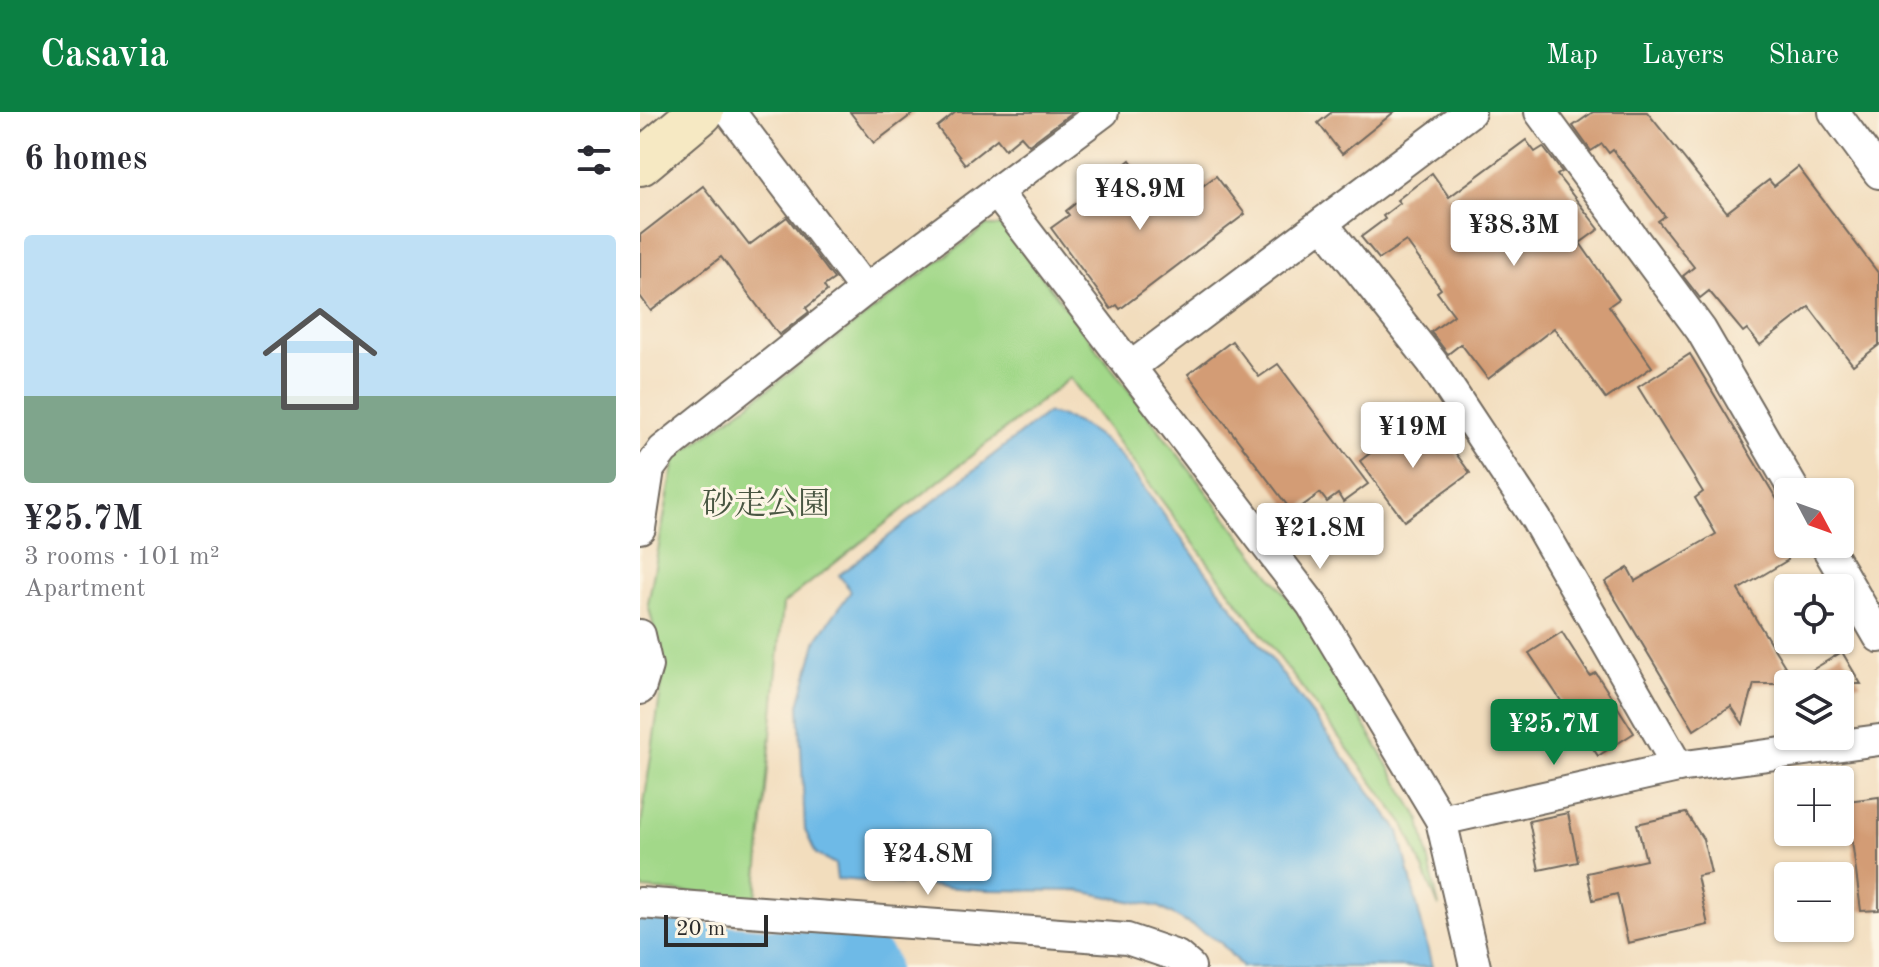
<!DOCTYPE html>
<html lang="en">
<head>
<meta charset="utf-8">
<style>
	body { margin:0; font-family:"Old Standard TT","Noto Serif JP",serif; background:#f7f7f7; color:#2b2b33; height:100vh; display:flex; flex-direction:column; font-size:30px; white-space:nowrap }
	* { box-sizing:border-box; margin:0 }
	p { font-size:26px; color:#7c7c81 }
	.icon { flex:none; width:44px; height:44px; fill:none; stroke:currentColor; stroke-width:2; stroke-linecap:round; stroke-linejoin:round }
	.map { position:relative; flex:1; overflow:hidden }
	.details { display:flex; flex-direction:column; background:#fff; width:640px }
	.details>* { flex:none }
	.needle { width:52px; rotate:131deg }
	.fabs { position:absolute; left:1134px; top:366px; display:grid; gap:16px }
	.fabs a { display:grid; place-items:center; width:80px; height:80px; border-radius:8px; background:#fff; box-shadow:0 2px 6px #0004; font-size:40px }
	.scale { position:absolute; left:24px; bottom:20px; width:104px; box-sizing:border-box; padding-left:8px; border:4px solid #2b2b2b; border-top:0; font-size:22px; line-height:28px; white-space:nowrap; color:#2b2b2b; -webkit-text-stroke:6px #fcf5e5; paint-order:stroke }
	.price { position:absolute; translate:-50% -68px; padding:0 18px; border-radius:8px; background:#fff; color:#222; font-size:26px; line-height:52px; filter:drop-shadow(0 2px 4px #0008) }
	.price::after { content:''; position:absolute; left:50%; top:48px; width:24px; height:18px; margin-left:-12px; background:inherit; clip-path:polygon(0 0,100% 0,50% 100%) }
	.price.active { background:#0b8043; color:#fff }
	ul { padding:0; list-style:none }
	li { display:grid; align-content:center; gap:16px; height:424px; padding:0 24px }
	li+li { border-top:2px solid #e1e1e2 }
	li span { display:grid; place-items:center; height:248px; border-radius:8px; color:#555 }
	li>.icon { margin-inline-start:auto }
	span .icon { width:144px; height:144px; fill:#fffc; stroke-width:1 }
	li b { font-size:34px }
	h2 { display:flex; justify-content:space-between; align-items:center; height:96px; padding:0 24px; font-size:34px }
	header { display:flex; align-items:center; gap:48px; box-sizing:border-box; height:112px; padding:0 40px; background:#0b8043; color:#fff }
	header strong { font-size:38px }
	nav { display:flex; gap:44px; margin-inline-start:auto; font-size:28px }
	main { display:flex; flex:1; min-height:0 }
	.map>svg:first-child { display:block }
	.green { fill:#a2d889; stroke:#66825a; stroke-width:2 }
	.water { fill:#6ebae7; stroke:#4c7289; stroke-width:2 }
	.lines { fill:none; stroke-linecap:round; stroke-linejoin:round }
	.river { stroke:#6ebae7; stroke-width:62 }
	.building { fill:#d39c75 }
	.street-casing { stroke:#71695e; stroke-width:34 }
	.secondary-casing { stroke:#71695e; stroke-width:48 }
	.street { stroke:#fff; stroke-width:30 }
	.secondary { stroke:#f6e9c3; stroke-width:44 }
	.labels { text-anchor:middle; stroke-width:6; stroke-linejoin:round; paint-order:stroke }
	.park-label { font-size:32px; fill:#495642; stroke:#fcf5e5 }
</style>
</head>
<body>
<header>
<strong>Casavia</strong>
<nav><a>Map</a><a>Layers</a><a>Share</a></nav>
</header>
<main>
<section class="details">
<h2>6 homes<svg class="icon" aria-label="filters" viewBox="0 0 24 24"><path d="M4 7h16M4 17h16"/><circle cx="9" cy="7" r="2"/><circle cx="15" cy="17" r="2"/></svg></h2>
<ul>
<li><span style="background:linear-gradient(#bfe0f5 65%,#7fa58c 0)"><svg class="icon" aria-label="home" viewBox="0 0 24 24"><path d="M3 11l9-7 9 7M6 9v11h12V9"/></svg></span><div><b>¥25.7M</b><p>3 rooms · 101 m²</p><p>Apartment</p></div></li>
</ul>
</section>
<div class="map">
<svg width="1239" height="855" viewBox="0 0 1239 855">
	<rect width="100%" height="100%" fill="#fcf5e5"/>
	<filter id="ink" filterUnits="userSpaceOnUse"><feTurbulence type="fractalNoise" baseFrequency=".0125" numOctaves="2"/><feDisplacementMap in="SourceGraphic" scale="16" xChannelSelector="R" yChannelSelector="G"/><feConvolveMatrix kernelMatrix="1 2 1 2 8 2 1 2 1" color-interpolation-filters="sRGB"/></filter>
	<filter id="wash" filterUnits="userSpaceOnUse"><feTurbulence type="fractalNoise" baseFrequency=".006" numOctaves="4" result="noise"/><feDisplacementMap in="SourceGraphic" scale="32" xChannelSelector="R" yChannelSelector="G"/><feGaussianBlur stdDeviation="1.8" result="paint"/><feColorMatrix in="noise" values="0 0 0 0 0 0 0 0 0 0 0 0 0 0 0 0 0 1.4 0 .05"/><feComposite in="paint" operator="in"/></filter>
	<g filter="url(#wash)">
		<rect width="100%" height="100%" fill="#f2ddbd"/>
		<path class="green" d="M346 114H363L660 502 780 708 799 795 764 712 430 266 143 492 116 786 4 777 0 773V719L24 557 8 492 35 347Z"/>
		<path class="water" d="M407 301C438 307 459 322 480 344L759 719 792 855H602L580 830 519 795 440 779 346 778 197 767 195 752 176 742 165 718 159 593 177 527 211 479 199 463Z"/>
		<g class="lines">
			<path class="river" d="M0 838 227 855"/>
		</g>
		<g id="blocks">
			<g class="building">
				<path d="M210 0H275L234 31Z"/>
				<path d="M316 0H433L389 33 381 24 365 37 357 27 325 52 297 15Z"/>
				<path d="M692 0H754L702 42 678 11Z"/>
				<path d="M953 0H1007L1087 100 1129 68 1134 74 1158 55 1239 162V233L1213 253 1169 195 1120 233 1107 217 1103 220 1069 179 1060 186 1043 164 1054 155 1018 109 1025 104 973 38 969 41 962 32 951 39 933 14Z"/>
				<path d="M886 28 895 40 903 35 922 60 917 63 959 117 940 131 979 187 969 194 1012 255 966 287 914 216 848 267 821 232 808 242 791 220 814 203 797 180 801 177 766 129 739 147 721 125 745 107 743 104 760 91 757 88 792 61 809 85Z"/>
				<path d="M490 48 528 100 576 64 605 102 480 197 477 193 471 197 411 116 429 103 426 99Z"/>
				<path d="M63 74 109 133 147 105 194 167 184 174 187 179 166 196 169 200 139 223 81 145 11 199 0 184V123Z"/>
				<path d="M592 229 619 265 638 252 728 372 703 390 698 382 687 390 680 381 653 401 548 262Z"/>
				<path d="M1050 242 1148 406V448L1098 478 1154 569 1202 540 1221 572H1114L1103 612 1091 594 1054 618 965 470 988 456 995 469 1076 422 1055 386 1063 380 998 275Z"/>
				<path d="M774 307 798 340 809 332 830 361 764 409 720 349Z"/>
				<path d="M922 520 950 564 956 561 994 621 958 644 889 541Z"/>
				<path d="M1239 685V798L1221 799 1207 689Z"/>
				<path d="M928 701 938 750 899 758 889 709Z"/>
				<path d="M1046 701 1063 727 1071 761 1057 764 1068 813 988 831 977 782 953 788 947 761 1006 748 997 712Z"/>
			</g>
		</g>
	</g>
	<g filter="url(#ink)">
		<use href="#blocks" fill-opacity="0" stroke="#71695e" stroke-width="2"/>
		<g class="lines">
			<g class="street-casing">
				<g id="street">
					<path d="M90 0 225 178"/>
					<path d="M900 0 1061 218 1155 380"/>
					<path d="M1194 0 1239 61"/>
					<path d="M357 81 672 493 801 708 835 855"/>
					<path d="M683 112 792 250 896 407 1038 655"/>
					<path d="M492 254 830 0"/>
					<path d="M0 416 9 357 23 338 225 178 463 0"/>
					<path d="M1185 432 1239 525"/>
					<path d="M0 523 7 554 0 577"/>
					<path d="M801 708 1038 655 1239 628"/>
					<path d="M0 791 487 827 537 844 550 855"/>
				</g>
			</g>
			<g class="secondary-casing">
				<path id="secondary" d="M0 51 61 0"/>
			</g>
			<use href="#street" class="street"/>
			<use href="#secondary" class="secondary"/>
		</g>
	</g>
	<g class="labels">
		<g class="park-label">
			<text x="126" y="402">砂走公園</text>
		</g>
	</g>
</svg>
<div class="fabs">
<a><svg class="needle" viewBox="-14 -14 28 28"><path d="M0-13l5 13h-10z" fill="#e53935"/><path d="M0 13l5-13h-10z" fill="#7c7c81"/></svg></a>
<a><svg class="icon" aria-label="locate" viewBox="0 0 24 24"><circle cx="12" cy="12" r="6"/><path d="M12 2v4M12 18v4M2 12h4M18 12h4"/></svg></a>
<a><svg class="icon" aria-label="layers" viewBox="0 0 24 24"><path d="M12 4l9 5-9 5-9-5zM3 14l9 5 9-5"/></svg></a>
<a>+</a>
<a>−</a>
</div>
<div class="scale">20 m</div>
<b class="price" style="left:500px;top:120px">¥48.9M</b>
<b class="price" style="left:874px;top:156px">¥38.3M</b>
<b class="price" style="left:773px;top:358px">¥19M</b>
<b class="price" style="left:680px;top:459px">¥21.8M</b>
<b class="price active" style="left:914px;top:655px">¥25.7M</b>
<b class="price" style="left:288px;top:785px">¥24.8M</b>
</div>
</main>
</body>
</html>
